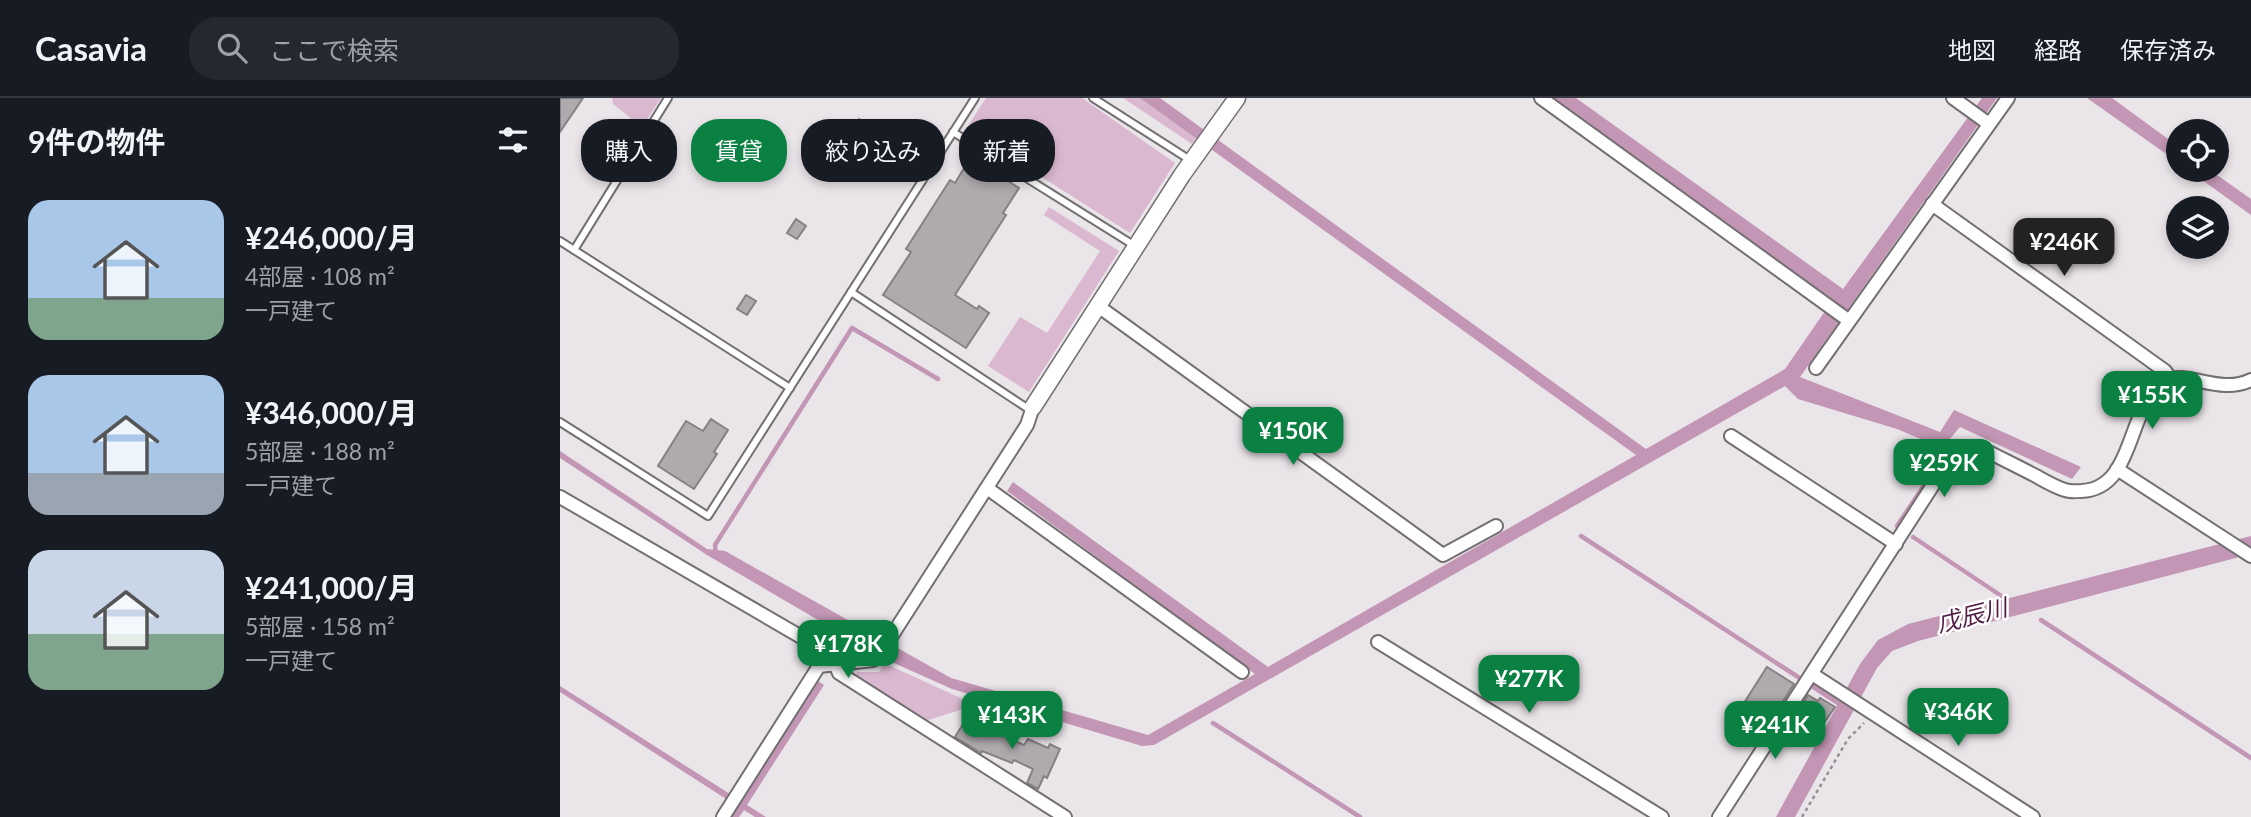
<!DOCTYPE html>
<html lang="ja">
<head>
<meta charset="utf-8">
<style>
	body { margin:0; font-family:Lato,"Noto Sans JP",sans-serif; background:#242831; color:#f1f3f6; height:100vh; display:flex; flex-direction:column; font-size:26px; white-space:nowrap }
	* { box-sizing:border-box; margin:0 }
	p { font-size:23px; color:#9ea1a6 }
	.icon { flex:none; width:38px; height:38px; fill:none; stroke:currentColor; stroke-width:2; stroke-linecap:round; stroke-linejoin:round }
	.map { position:relative; flex:1; overflow:hidden }
	.drawer { display:flex; flex-direction:column; background:#171b24; width:560px }
	.drawer>* { flex:none }
	.guide { position:absolute; left:21px; top:21px; width:665px; height:63px; display:flex; gap:14px }
	.buttons { position:absolute; left:1606px; top:21px; display:grid; gap:14px }
	.buttons a { display:grid; place-items:center; width:63px; height:63px; border-radius:50%; background:#171b24; box-shadow:0 4px 10px #0003; font-size:35px }
	.price { position:absolute; translate:-50% -60px; padding:0 16px; border-radius:14px; background:#0b8043; color:#fff; font-size:23px; line-height:46px; filter:drop-shadow(0 2px 4px #0008) }
	.price::after { content:''; position:absolute; left:50%; top:42px; width:21px; height:16px; margin-left:-10px; background:inherit; clip-path:polygon(0 0,100% 0,50% 100%) }
	.price.current { background:#222; color:#fff }
	ul { padding:0; list-style:none }
	li { display:flex; align-items:center; gap:21px; height:175px; padding:0 28px }
	li span { display:grid; place-items:center; flex:none; width:196px; height:140px; border-radius:21px; color:#555 }
	li>.icon { margin-inline-start:auto }
	span .icon { width:84px; height:84px; fill:#fffc; stroke-width:1 }
	li b { font-size:30px }
	h2 { display:flex; justify-content:space-between; align-items:center; height:84px; padding:0 28px; font-size:30px }
	.tag { padding:0 24px; border-radius:28px; background:#171b24; box-shadow:0 4px 10px #0003; font-size:24px; line-height:63px }
	.tag.current { background:#0b8043; color:#fff }
	header { display:flex; align-items:center; gap:42px; box-sizing:border-box; height:98px; padding:0 35px; background:#171b24; border-bottom:2px solid #363941 }
	header strong { font-size:33px }
	nav { display:flex; gap:38px; margin-inline-start:auto; font-size:24px }
	.search { width:490px; height:63px; background:#242831; display:flex; align-items:center; gap:18px; box-sizing:border-box; padding:0 24px; border-radius:28px; color:#9ea1a6; font-size:26px }
	main { display:flex; flex:1; min-height:0 }
	.map>svg:first-child { display:block }
	.green { fill:#dab9d0 }
	.water { fill:#c296b4 }
	.lines { fill:none; stroke-linecap:round; stroke-linejoin:round }
	.stream { stroke:#c296b4; stroke-width:4.5 }
	.building { fill:#afaaae; stroke:#858084; stroke-width:2 }
	.service-casing { stroke:#746f72; stroke-width:10 }
	.minor-casing { stroke:#746f72; stroke-width:16 }
	.tertiary-casing { stroke:#746f72; stroke-width:19 }
	.path { stroke:#928e91; stroke-width:2.5; stroke-dasharray:3.5 3.5; stroke-linecap:butt }
	.service { stroke:#fff; stroke-width:6 }
	.minor { stroke:#fff; stroke-width:12 }
	.tertiary { stroke:#fff; stroke-width:16 }
	.labels { text-anchor:middle; stroke-width:5; stroke-linejoin:round; paint-order:stroke }
	.water-label { font-size:24px; font-style:italic; fill:#511c45; stroke:#fff }
</style>
</head>
<body>
<header>
<strong>Casavia</strong>
<div class="search"><svg class="icon" aria-label="search" viewBox="0 0 24 24"><circle cx="10" cy="10" r="6"/><path d="M15 15l6 6"/></svg>ここで検索</div>
<nav><a>地図</a><a>経路</a><a>保存済み</a></nav>
</header>
<main>
<section class="drawer">
<h2>9件の物件<svg class="icon" aria-label="filters" viewBox="0 0 24 24"><path d="M4 7h16M4 17h16"/><circle cx="9" cy="7" r="2"/><circle cx="15" cy="17" r="2"/></svg></h2>
<ul>
<li><span style="background:linear-gradient(#a9c7e8 70%,#7fa58c 0)"><svg class="icon" aria-label="home" viewBox="0 0 24 24"><path d="M3 11l9-7 9 7M6 9v11h12V9"/></svg></span><div><b>¥246,000/月</b><p>4部屋 · 108 m²</p><p>一戸建て</p></div></li>
<li><span style="background:linear-gradient(#a9c7e8 70%,#9aa5b1 0)"><svg class="icon" aria-label="home" viewBox="0 0 24 24"><path d="M3 11l9-7 9 7M6 9v11h12V9"/></svg></span><div><b>¥346,000/月</b><p>5部屋 · 188 m²</p><p>一戸建て</p></div></li>
<li><span style="background:linear-gradient(#c9d6e8 60%,#7fa58c 0)"><svg class="icon" aria-label="home" viewBox="0 0 24 24"><path d="M3 11l9-7 9 7M6 9v11h12V9"/></svg></span><div><b>¥241,000/月</b><p>5部屋 · 158 m²</p><p>一戸建て</p></div></li>
</ul>
</section>
<div class="map">
<svg width="1691" height="719" viewBox="0 0 1691 719">
	<rect width="100%" height="100%" fill="#eae5e9"/>
	<g class="green">
		<path d="M52 0H101L82 29 53 6Z"/>
		<path d="M426 0H522L615 65 570 135 406 31Z"/>
		<path d="M563 0H580L636 40 632 46Z"/>
		<path d="M489 109 559 153 469 294 428 268 460 219 487 235 540 153 484 117Z"/>
		<path d="M324 565 416 607 365 623 296 581 297 574H319Z"/>
	</g>
	<g class="water">
		<path d="M580 0H600L1086 351 1225 271 1272 203 991 0H1016L1283 191 1422 0H1437L1240 279 1380 334 1394 312 1521 369 1512 381 1400 329 1382 350 1337 331 1238 301 1225 288 594 647 582 648 392 591 325 561 147 457 0 360V353L147 451 165 453 391 580 588 637 695 576 447 393 453 384 708 569 1076 357Z"/>
		<path d="M1527 0H1552L1619 49V65Z"/>
		<path d="M1628 72H1650L1691 101V117Z"/>
		<path d="M1691 438V456L1358 543 1332 553 1317 570 1235 719H1216L1300 566 1318 542 1348 526Z"/>
		<path d="M258 583 264 587 187 707 206 719H195L184 712 179 719H170L177 708 0 594V588L181 703Z"/>
	</g>
	<g class="lines">
		<g class="stream">
			<path d="M1337 428 1379 365 1382 350"/>
			<path d="M1021 438 1278 605 1280 609"/>
			<path d="M1353 439 1446 501"/>
			<path d="M156 456 155 447 292 230 378 281"/>
			<path d="M1481 522 1691 660"/>
			<path d="M653 625 800 719"/>
		</g>
	</g>
	<g class="building">
		<path d="M0 0H23L0 34Z"/>
		<path d="M299 21 308 27 300 41 290 35Z"/>
		<path d="M411 59 459 90 443 115 446 117 395 197 417 211 419 208 429 215 406 250 323 197 351 154 346 151 390 82 395 85Z"/>
		<path d="M236 121 246 128 237 141 227 135Z"/>
		<path d="M186 197 196 203 187 217 177 211Z"/>
		<path d="M151 321 168 332 154 354 157 356 134 391 98 368 126 323 143 333Z"/>
		<path d="M1207 569 1234 586 1211 622 1184 605Z"/>
		<path d="M1248 597 1258 603 1260 600 1275 609 1260 631 1245 622 1247 619 1238 613Z"/>
		<path d="M405 623 421 633 423 630 436 638 438 635 464 647 468 641 488 650 490 646 500 651 487 680 484 678 478 691 467 685 473 671 454 662 452 665 422 653 421 655 395 639Z"/>
	</g>
	<g class="lines">
		<g class="service-casing">
			<g id="service">
				<path d="M533 0 630 62"/>
				<path d="M393 34 575 148"/>
				<path d="M0 143 230 290"/>
				<path d="M14 152 108 0"/>
				<path d="M291 194 470 312"/>
				<path d="M0 324 148 418 415 0"/>
			</g>
		</g>
		<g class="minor-casing">
			<g id="minor">
				<path d="M981 0 1288 222"/>
				<path d="M1393 0 1429 26"/>
				<path d="M1372 106 1605 273 1610 280"/>
				<path d="M538 208 883 457 936 428"/>
				<path d="M1256 270 1448 0"/>
				<path d="M1171 338 1336 446"/>
				<path d="M1557 371 1691 458"/>
				<path d="M427 390 682 574"/>
				<path d="M0 399 262 551 275 566 279 575 505 719"/>
				<path d="M818 544 1102 719"/>
				<path d="M1252 576 1473 719"/>
				<path d="M163 719 259 568 313 562 329 542 467 327 473 309"/>
				<path d="M1159 719 1393 356 1403 349H1419C1438 359 1457 368 1476 378 1485 383 1495 389 1505 392 1510 394 1515 393 1521 393 1578 391 1565 303 1608 282 1627 273 1661 297 1691 282"/>
			</g>
		</g>
		<g class="tertiary-casing">
			<path id="tertiary" d="M473 309 622 77 677 0"/>
		</g>
		<path class="path" d="M1242 719 1288 641 1304 625"/>
		<use href="#service" class="service"/>
		<use href="#minor" class="minor"/>
		<use href="#tertiary" class="tertiary"/>
	</g>
	<g class="labels">
		<g class="water-label">
			<text transform="translate(1412 518) rotate(-14)" y="8">戊辰川</text>
		</g>
	</g>
</svg>
<div class="buttons">
<a><svg class="icon" aria-label="locate" viewBox="0 0 24 24"><circle cx="12" cy="12" r="6"/><path d="M12 2v4M12 18v4M2 12h4M18 12h4"/></svg></a>
<a><svg class="icon" aria-label="layers" viewBox="0 0 24 24"><path d="M12 4l9 5-9 5-9-5zM3 14l9 5 9-5"/></svg></a>
</div>
<b class="price current" style="left:1504px;top:180px">¥246K</b>
<b class="price" style="left:1592px;top:333px">¥155K</b>
<b class="price" style="left:733px;top:369px">¥150K</b>
<b class="price" style="left:1384px;top:401px">¥259K</b>
<b class="price" style="left:288px;top:582px">¥178K</b>
<b class="price" style="left:969px;top:617px">¥277K</b>
<b class="price" style="left:1398px;top:650px">¥346K</b>
<b class="price" style="left:452px;top:653px">¥143K</b>
<b class="price" style="left:1215px;top:663px">¥241K</b>
<div class="guide">
<a class="tag">購入</a>
<a class="tag current">賃貸</a>
<a class="tag">絞り込み</a>
<a class="tag">新着</a>
</div>
</div>
</main>
</body>
</html>
